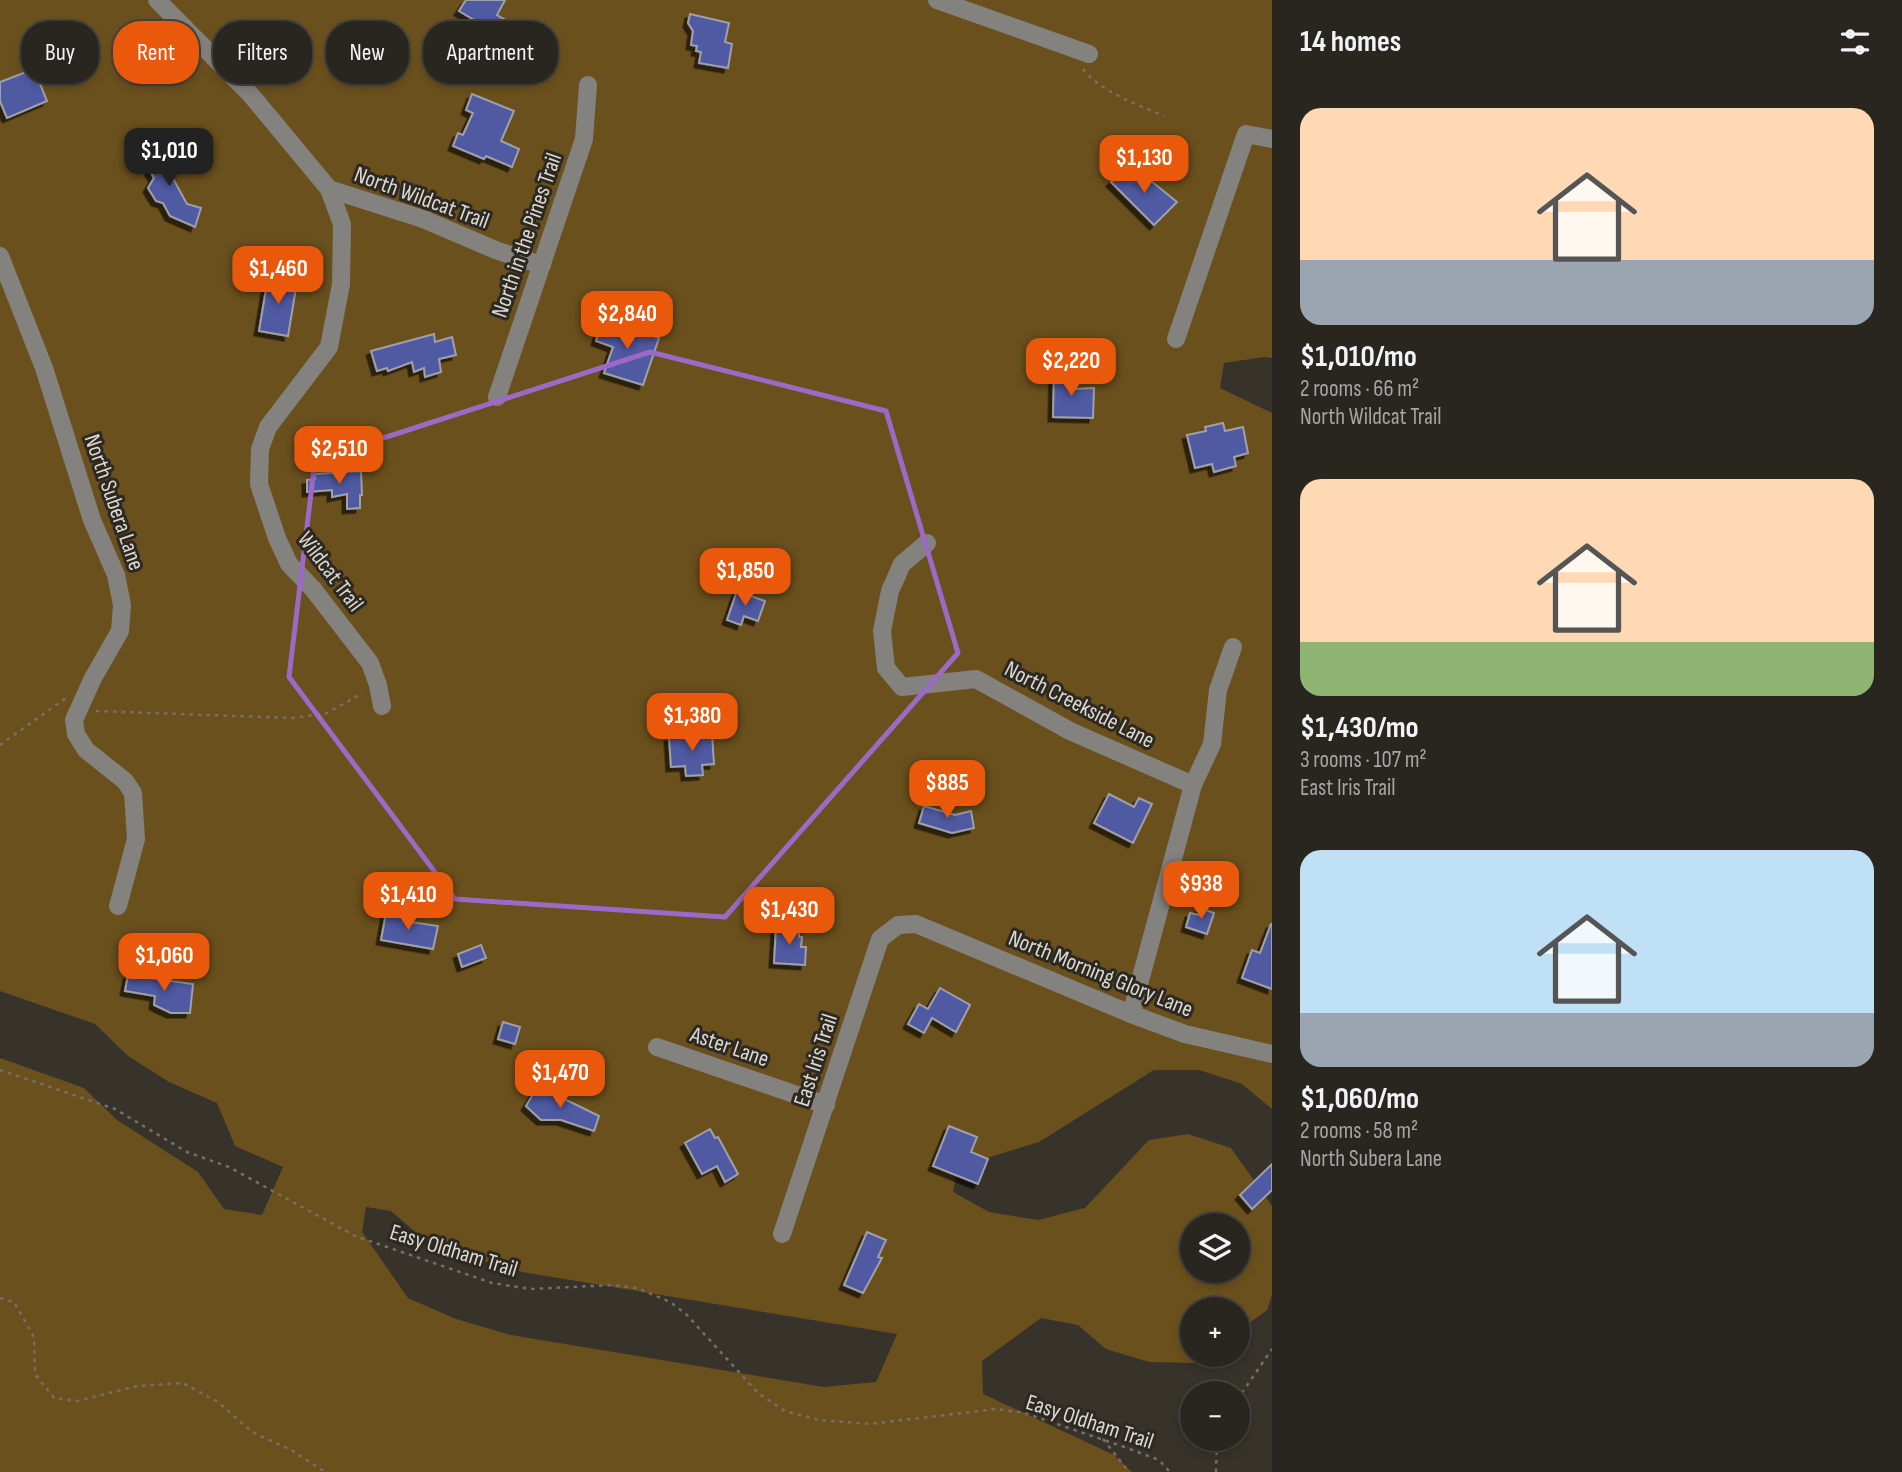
<!DOCTYPE html>
<html lang="en">
<head>
<meta charset="utf-8">
<style>
	body { margin:0; font-family:"Sofia Sans Condensed",sans-serif; background:#312e29; color:#f1f3f6; height:100vh; display:flex; flex-direction:column; font-size:26px; white-space:nowrap }
	* { box-sizing:border-box; margin:0 }
	p { font-size:23px; color:#a5a5a5 }
	.icon { flex:none; width:38px; height:38px; fill:none; stroke:currentColor; stroke-width:2; stroke-linecap:round; stroke-linejoin:round }
	.map { position:relative; flex:1; overflow:hidden }
	.details { display:flex; flex-direction:column; background:#292620; width:630px }
	.details>* { flex:none }
	.hud { position:absolute; left:21px; top:21px; width:665px; height:63px; display:flex; gap:14px }
	.fabs { position:absolute; left:1180px; top:1213px; display:grid; gap:14px }
	.fabs a { display:grid; place-items:center; width:70px; height:70px; border-radius:50%; background:#292620; box-shadow:0 4px 10px #0003,0 0 0 2px #45433e; font-size:35px }
	.price { position:absolute; translate:-50% -60px; padding:0 16px; border-radius:14px; background:#ea580c; color:#fff; font-size:23px; line-height:46px; filter:drop-shadow(0 2px 4px #0008) }
	.price::after { content:''; position:absolute; left:50%; top:42px; width:21px; height:16px; margin-left:-10px; background:inherit; clip-path:polygon(0 0,100% 0,50% 100%) }
	.price.on { background:#222; color:#fff }
	ul { padding:0; list-style:none }
	li { display:grid; align-content:center; gap:14px; height:371px; padding:0 28px }
	li span { display:grid; place-items:center; height:217px; border-radius:21px; color:#555 }
	li>.icon { margin-inline-start:auto }
	span .icon { width:126px; height:126px; fill:#fffc; stroke-width:1 }
	li b { font-size:30px }
	h2 { display:flex; justify-content:space-between; align-items:center; height:84px; padding:0 28px; font-size:30px }
	.tag { padding:0 24px; border-radius:28px; background:#292620; box-shadow:0 4px 10px #0003,0 0 0 2px #45433e; font-size:24px; line-height:63px }
	.tag.on { background:#ea580c; color:#fff }
	main { display:flex; flex:1; min-height:0 }
	.map>svg:first-child { display:block }
	.green { fill:#6a501d; fill-rule:evenodd }
	.building { fill:#505aa2; stroke:#9ea0aa; stroke-width:2; filter:url(#shadow) }
	.lines { fill:none; stroke-linecap:round; stroke-linejoin:round }
	.path { stroke:#747069; stroke-width:2.5; stroke-dasharray:3.5 5; stroke-linecap:butt }
	.minor { stroke:#84827e; stroke-width:18 }
	.marked { fill:none; stroke:#9d69c6; stroke-width:5; stroke-linejoin:round }
	.labels { text-anchor:middle; stroke-width:6; stroke-linejoin:round; paint-order:stroke }
	.street-label { font-size:23px; fill:#dcd9d4; stroke:#2d2921 }
</style>
</head>
<body>
<main>
<div class="map">
<svg width="1272" height="1472" viewBox="0 0 1272 1472">
	<defs>
		<filter id="shadow"><feDropShadow dx="-4.5" dy="4.5" stdDeviation="0" flood-color="#0009"/></filter>
	</defs>
	<rect width="100%" height="100%" fill="#37332b"/>
	<path class="green" d="M0 0H1272V358L1264 357 1224 363 1220 388 1272 413V1109L1242 1084 1199 1070H1154L1039 1142 958 1167 953 1192 989 1212 1038 1220 1085 1208 1149 1140 1188 1134 1231 1148 1272 1206V1295L1267 1310 1237 1332V1309H1192V1354L1206 1355 1194 1363 1149 1362 1106 1349 1078 1325 1041 1318 982 1361 983 1394 1114 1455 1132 1472H0V1058L84 1088 117 1120 198 1172 224 1209 262 1215 283 1167 235 1146 217 1103 169 1082 128 1056 95 1024 0 991ZM366 1207 391 1211 419 1235 467 1256 522 1272 897 1334 876 1382 824 1387 511 1335 456 1319 408 1298 362 1232ZM1192 1225H1237V1270H1192Z"/>
	<g class="building">
		<path d="M466 0H505L497 15 511 23 503 37 459 11Z"/>
		<path d="M690 14 729 23 725 42 732 44 728 68 699 63 701 52 696 51 697 46 691 45 693 31 688 23Z"/>
		<path d="M34 69 47 101 7 118 0 101V82Z"/>
		<path d="M472 94 514 111 501 141 519 149 512 167 486 156 484 159 453 146 458 133 463 135 473 113 466 110Z"/>
		<path d="M156 142 171 147 165 164 187 204 201 208 195 227 170 216 163 203 156 201 148 188 154 178 147 166Z"/>
		<path d="M1125 169 1150 180 1177 202 1154 225 1111 182Z"/>
		<path d="M268 277 297 282 288 336 259 331Z"/>
		<path d="M603 318 659 338 643 385 604 373 613 347 596 341Z"/>
		<path d="M434 334 435 342 452 337 456 355 439 359 441 372 425 377 424 368 414 372 412 362 388 371 387 368 377 371 371 351Z"/>
		<path d="M1054 371 1072 372V389L1094 388 1093 418 1053 417Z"/>
		<path d="M1223 423 1225 431 1243 427 1248 453 1234 457 1236 466 1214 472 1212 464 1195 468 1187 435 1206 431 1205 427Z"/>
		<path d="M361 471 362 495H360V508L347 509V494L332 497V490L307 492V480L315 479 314 474Z"/>
		<path d="M737 591 765 601 758 621 744 616 741 625 727 620Z"/>
		<path d="M712 734 714 764 702 765 703 775 686 776 685 766 671 767 669 737Z"/>
		<path d="M1109 794 1134 807 1139 798 1152 804 1133 843 1094 823Z"/>
		<path d="M924 806 955 815 971 811 974 828 952 833 919 823Z"/>
		<path d="M1201 908 1214 913 1207 934 1186 927 1190 913 1199 915Z"/>
		<path d="M386 913 412 917 411 922 438 926 433 949 381 940Z"/>
		<path d="M1271 924H1272V989L1242 978 1252 950 1260 953Z"/>
		<path d="M776 927 799 928V937H802L801 947H806L805 965 774 963Z"/>
		<path d="M481 945 486 958 462 967 458 954Z"/>
		<path d="M128 975 193 984 190 1013H171L154 1005 155 996 125 991Z"/>
		<path d="M940 988 970 1005 956 1032 932 1018 924 1033 908 1024 919 1004 928 1009Z"/>
		<path d="M503 1022 520 1027 515 1044 498 1039Z"/>
		<path d="M538 1086 599 1116 594 1131 561 1120H541L526 1106Z"/>
		<path d="M949 1126 977 1137 971 1152 988 1159 978 1184 933 1166Z"/>
		<path d="M710 1129 715 1138 718 1137 738 1174 725 1182 717 1166 702 1174 685 1143Z"/>
		<path d="M1272 1164V1190L1252 1209 1240 1195Z"/>
		<path d="M867 1232 886 1240 878 1257 882 1258 863 1293 844 1285Z"/>
	</g>
	<g class="lines">
		<g class="path">
			<path d="M1083 69C1102 93 1137 104 1164 116"/>
			<path d="M96 711 292 718 327 713 363 693"/>
			<path d="M0 745 66 698"/>
			<path d="M0 1070 115 1109 187 1152 229 1167 355 1236 492 1283 531 1289 612 1285 637 1288 670 1302 686 1314 758 1393 785 1411 819 1420 870 1424 996 1409 1025 1413 1127 1448 1159 1460 1170 1472"/>
			<path d="M0 1298 14 1302 34 1337 35 1374 54 1398 77 1401 137 1386 183 1383 218 1402 252 1432 293 1451 325 1472"/>
			<path d="M1237 1400 1272 1349"/>
			<path d="M1103 1439 1129 1472"/>
			<path d="M1216 1472 1217 1438"/>
		</g>
		<g class="minor">
			<path d="M157 0 251 95 329 189 423 219 498 251 542 265"/>
			<path d="M937 0 1089 54"/>
			<path d="M329 189 342 224 341 284 329 347 268 427 260 449 259 484 277 538 289 564 313 589 370 663 378 685 382 706"/>
			<path d="M0 256 44 368 92 520 116 575 122 605 120 631 93 678 74 720 76 734 86 750 125 781 133 793 136 839 118 906"/>
			<path d="M1176 339 1246 134 1272 139"/>
			<path d="M497 397 584 139 588 85"/>
			<path d="M927 543 902 564 890 591 882 631 886 668 902 687 976 679 1070 731 1193 785"/>
			<path d="M1131 1014 1193 785 1212 744 1218 690 1233 647"/>
			<path d="M657 1047 826 1105"/>
			<path d="M782 1234 880 939 898 925 916 924 1131 1014 1185 1034 1272 1054"/>
		</g>
	</g>
	<path class="marked" d="M650 352 886 411 958 653 725 917 455 899 289 677 315 460Z"/>
	<g class="labels">
		<g class="street-label">
			<text transform="translate(422 197) rotate(20)" y="8">North Wildcat Trail</text>
			<text transform="translate(526 235) rotate(-71)" y="8">North in the Pines Trail</text>
			<text transform="translate(115 502) rotate(71)" y="8">North Subera Lane</text>
			<text transform="translate(331 571) rotate(53)" y="8">Wildcat Trail</text>
			<text transform="translate(1080 704) rotate(27)" y="8">North Creekside Lane</text>
			<text transform="translate(1101 973) rotate(22)" y="8">North Morning Glory Lane</text>
			<text transform="translate(730 1046) rotate(19)" y="8">Aster Lane</text>
			<text transform="translate(815 1060) rotate(-72)" y="8">East Iris Trail</text>
			<text transform="translate(454 1250) rotate(17)" y="8">Easy Oldham Trail</text>
			<text transform="translate(1090 1421) rotate(18)" y="8">Easy Oldham Trail</text>
		</g>
	</g>
</svg>
<div class="fabs">
<a><svg class="icon" aria-label="layers" viewBox="0 0 24 24"><path d="M12 4l9 5-9 5-9-5zM3 14l9 5 9-5"/></svg></a>
<a>+</a>
<a>−</a>
</div>
<b class="price on" style="left:169px;top:188px">$1,010</b>
<b class="price" style="left:1144px;top:195px">$1,130</b>
<b class="price" style="left:278px;top:306px">$1,460</b>
<b class="price" style="left:627px;top:351px">$2,840</b>
<b class="price" style="left:1071px;top:398px">$2,220</b>
<b class="price" style="left:339px;top:486px">$2,510</b>
<b class="price" style="left:745px;top:608px">$1,850</b>
<b class="price" style="left:692px;top:753px">$1,380</b>
<b class="price" style="left:947px;top:820px">$885</b>
<b class="price" style="left:1201px;top:921px">$938</b>
<b class="price" style="left:408px;top:932px">$1,410</b>
<b class="price" style="left:789px;top:947px">$1,430</b>
<b class="price" style="left:164px;top:993px">$1,060</b>
<b class="price" style="left:560px;top:1110px">$1,470</b>
<div class="hud">
<a class="tag">Buy</a>
<a class="tag on">Rent</a>
<a class="tag">Filters</a>
<a class="tag">New</a>
<a class="tag">Apartment</a>
</div>
</div>
<section class="details">
<h2>14 homes<svg class="icon" aria-label="filters" viewBox="0 0 24 24"><path d="M4 7h16M4 17h16"/><circle cx="9" cy="7" r="2"/><circle cx="15" cy="17" r="2"/></svg></h2>
<ul>
<li><span style="background:linear-gradient(#ffd9b3 70%,#9aa5b1 0)"><svg class="icon" aria-label="home" viewBox="0 0 24 24"><path d="M3 11l9-7 9 7M6 9v11h12V9"/></svg></span><div><b>$1,010/mo</b><p>2 rooms · 66 m²</p><p>North Wildcat Trail</p></div></li>
<li><span style="background:linear-gradient(#ffd9b3 75%,#8fb573 0)"><svg class="icon" aria-label="home" viewBox="0 0 24 24"><path d="M3 11l9-7 9 7M6 9v11h12V9"/></svg></span><div><b>$1,430/mo</b><p>3 rooms · 107 m²</p><p>East Iris Trail</p></div></li>
<li><span style="background:linear-gradient(#bfe0f5 75%,#9aa5b1 0)"><svg class="icon" aria-label="home" viewBox="0 0 24 24"><path d="M3 11l9-7 9 7M6 9v11h12V9"/></svg></span><div><b>$1,060/mo</b><p>2 rooms · 58 m²</p><p>North Subera Lane</p></div></li>
</ul>
</section>
</main>
</body>
</html>
